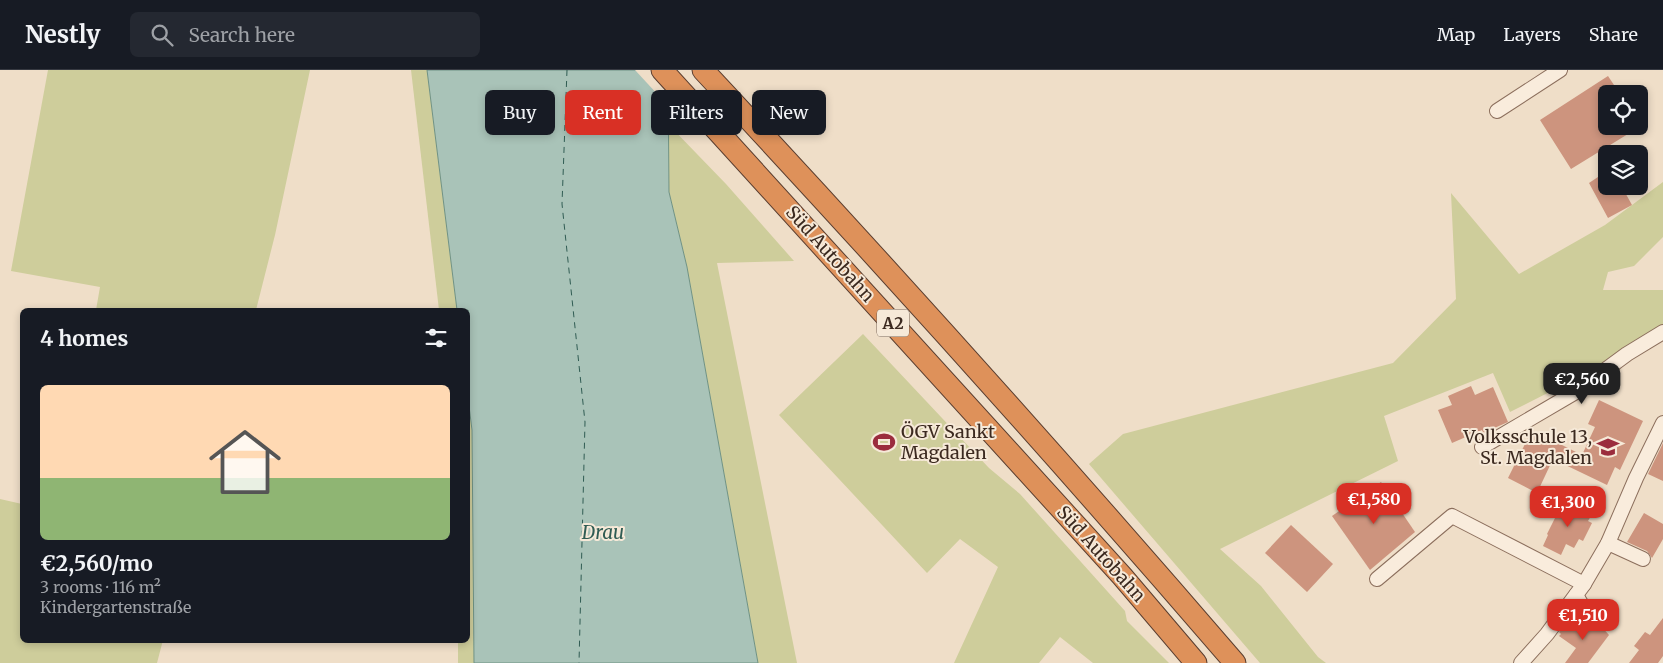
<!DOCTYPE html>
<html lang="en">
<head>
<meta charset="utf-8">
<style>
	body { margin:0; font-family:Merriweather,serif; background:#242831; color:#f1f3f6; height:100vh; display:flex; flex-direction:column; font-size:19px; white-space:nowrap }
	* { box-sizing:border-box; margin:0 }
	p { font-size:16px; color:#9ea1a6 }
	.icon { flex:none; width:28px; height:28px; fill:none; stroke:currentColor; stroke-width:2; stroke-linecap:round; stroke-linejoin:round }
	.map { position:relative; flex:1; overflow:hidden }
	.panel { position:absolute; left:20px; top:238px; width:450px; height:335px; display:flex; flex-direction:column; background:#171b24; border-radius:8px; box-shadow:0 2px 8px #0003 }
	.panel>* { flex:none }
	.hud { position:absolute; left:485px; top:20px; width:475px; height:45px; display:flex; gap:10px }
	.buttons { position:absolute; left:1598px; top:15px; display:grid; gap:10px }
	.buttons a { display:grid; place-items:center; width:50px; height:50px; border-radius:8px; background:#171b24; box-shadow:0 2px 8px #0003; font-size:25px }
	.price { position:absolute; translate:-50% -42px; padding:0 11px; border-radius:10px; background:#d93025; color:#fff; font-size:16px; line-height:32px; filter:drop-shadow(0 1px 2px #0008) }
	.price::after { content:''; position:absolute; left:50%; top:30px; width:15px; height:11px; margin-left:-8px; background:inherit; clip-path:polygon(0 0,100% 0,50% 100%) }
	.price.selected { background:#222; color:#fff }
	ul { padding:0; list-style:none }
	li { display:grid; align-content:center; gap:10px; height:265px; padding:0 20px }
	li+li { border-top:1px solid #363941 }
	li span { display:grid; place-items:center; height:155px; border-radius:8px; color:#555 }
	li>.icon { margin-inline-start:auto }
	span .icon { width:90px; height:90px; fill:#fffc; stroke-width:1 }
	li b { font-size:21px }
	h2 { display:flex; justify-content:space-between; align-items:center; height:60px; padding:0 20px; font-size:21px }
	.tag { padding:0 18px; border-radius:8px; background:#171b24; box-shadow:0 2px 8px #0003; font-size:18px; line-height:45px }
	.tag.selected { background:#d93025; color:#fff }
	header { display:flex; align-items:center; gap:30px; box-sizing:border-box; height:70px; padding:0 25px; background:#171b24; border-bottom:1px solid #363941 }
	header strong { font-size:24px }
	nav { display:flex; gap:28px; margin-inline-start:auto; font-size:18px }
	.search { width:350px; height:45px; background:#242831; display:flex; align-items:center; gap:12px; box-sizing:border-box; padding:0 18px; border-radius:8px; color:#9ea1a6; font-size:19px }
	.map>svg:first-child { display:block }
	.green { fill:#cecd9b }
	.water { fill:#a9c3b8; stroke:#6f9284 }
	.pier { fill:#efdec8 }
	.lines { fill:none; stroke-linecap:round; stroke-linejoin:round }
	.ferry { stroke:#305c53; stroke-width:1; stroke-dasharray:6 5; stroke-linecap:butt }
	.building { fill:#cd947e }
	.minor-casing { stroke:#8c6f5d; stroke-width:16 }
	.highway-casing { stroke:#5a3e30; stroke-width:23 }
	.minor { stroke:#f9ecdc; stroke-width:14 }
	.highway { stroke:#de915a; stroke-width:21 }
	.labels { text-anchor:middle; stroke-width:4; stroke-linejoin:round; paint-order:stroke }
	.shield { fill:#f6e9d8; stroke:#746357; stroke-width:1 }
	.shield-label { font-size:16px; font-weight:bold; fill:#3c2a20 }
	.street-label { font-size:18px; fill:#3c2a20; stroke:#f6e9d8 }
	.poi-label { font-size:18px; fill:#3c2a20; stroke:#f6e9d8; text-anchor:start }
	.water-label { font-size:19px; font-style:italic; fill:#305c53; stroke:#f6e9d8 }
</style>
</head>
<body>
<header>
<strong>Nestly</strong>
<div class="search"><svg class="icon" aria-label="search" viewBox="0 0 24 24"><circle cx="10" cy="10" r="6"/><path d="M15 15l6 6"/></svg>Search here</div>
<nav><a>Map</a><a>Layers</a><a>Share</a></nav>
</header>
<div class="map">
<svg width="1663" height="593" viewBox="0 0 1663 593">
	<rect width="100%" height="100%" fill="#efdec8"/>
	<g class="green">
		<path d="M48 0H310L275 165 256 240H96L100 217 11 201Z"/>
		<path d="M411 0H427L457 240H439Z"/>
		<path d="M668 54 726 114 794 191 717 193 797 593H758L687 197 669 122Z"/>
		<path d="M1663 112V167L1634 196 1608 202 1603 220H1663V257L1585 304 1510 342 1493 303 1384 346 1398 391 1220 479 1261 516 1318 587 1326 593H1260L1089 394 1123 364 1393 293 1456 229 1451 123 1519 204 1605 155Z"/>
		<path d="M863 264 989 398 1020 424 1125 541 1127 551 1169 593H1093L1060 567 1039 593H954L998 497 960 469 927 503 779 345Z"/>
		<path d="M468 328 472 360 474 593H458V570H468Z"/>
		<path d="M0 429 22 434V570H163L157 593H0Z"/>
	</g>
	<path class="water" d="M427 0H668L669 122 687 197 758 593H474L472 360 468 328V240H457Z"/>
	<path class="pier" d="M635 0H670L671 39Z"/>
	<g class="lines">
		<path class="ferry" d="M567 0 562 134 585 352 579 593"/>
	</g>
	<g class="building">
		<path d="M1608 6 1620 24H1606V56H1641L1571 99 1540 50Z"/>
		<path d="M1601 105 1606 113V116H1609L1613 122 1622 117 1632 135 1608 148 1589 113Z"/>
		<path d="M1471 316 1475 325 1493 317 1508 352 1483 363 1482 360 1452 373 1438 340 1452 335 1448 326Z"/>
		<path d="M1599 330 1643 351 1620 400 1615 397 1607 415 1553 389 1537 423 1508 408 1532 360 1582 385 1595 357 1588 354Z"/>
		<path d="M1663 373V411L1648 404Z"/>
		<path d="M1381 412 1415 462 1370 500 1332 446Z"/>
		<path d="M1567 431 1592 444 1588 451 1592 453 1583 471 1579 469 1574 478 1566 474 1561 485 1543 476 1548 465 1547 464 1558 442 1560 443Z"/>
		<path d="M1644 443 1663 454V469L1652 488 1647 481 1627 472Z"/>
		<path d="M1291 455 1333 494 1307 522 1265 483Z"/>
		<path d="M1663 548V586L1658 593H1629L1639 580 1634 576 1645 562 1650 565Z"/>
		<path d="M1569 549 1579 556 1582 552 1586 557 1591 559 1595 558 1599 554 1609 565 1588 593H1565L1576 578 1559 566 1561 564 1559 562Z"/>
	</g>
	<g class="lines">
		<g class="minor-casing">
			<g id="minor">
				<path d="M1497 41 1560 0"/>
				<path d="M1482 377 1574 323 1627 284 1663 262"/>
				<path d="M1608 473 1643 489"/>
				<path d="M1377 509 1452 446 1584 514"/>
				<path d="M1576 525 1591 550"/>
				<path d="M1521 593 1547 564 1584 514 1608 473 1636 408 1663 353"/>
			</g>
		</g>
		<g class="highway-casing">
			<g id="highway">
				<path d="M662 0 1122 506 1196 593"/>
				<path d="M703 0C884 194 1062 392 1235 593"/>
			</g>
		</g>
		<use href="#minor" class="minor"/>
		<use href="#highway" class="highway"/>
	</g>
	<defs>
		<g id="stadium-bare" transform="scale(1.725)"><path d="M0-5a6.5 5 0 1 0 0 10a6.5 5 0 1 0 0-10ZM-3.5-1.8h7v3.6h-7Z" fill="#9b2c3d" stroke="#f6e9d8" stroke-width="2.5" paint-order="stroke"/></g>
		<g id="school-bare" transform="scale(1.725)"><path d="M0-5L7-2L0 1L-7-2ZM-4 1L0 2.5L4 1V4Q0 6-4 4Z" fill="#9b2c3d" stroke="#f6e9d8" stroke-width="2.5" paint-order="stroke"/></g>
	</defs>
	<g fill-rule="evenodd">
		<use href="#stadium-bare" x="884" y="372"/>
		<use href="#school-bare" x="1608" y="377"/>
	</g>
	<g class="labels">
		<rect class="shield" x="877" y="239.5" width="32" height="27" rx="4"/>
		<g class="shield-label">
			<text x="893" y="259">A2</text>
		</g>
		<g class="street-label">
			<text transform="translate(830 184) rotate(48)" y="6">Süd Autobahn</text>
			<text transform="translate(1101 484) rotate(48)" y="6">Süd Autobahn</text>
		</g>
		<g class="poi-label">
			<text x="901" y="368">ÖGV Sankt<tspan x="901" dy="21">Magdalen</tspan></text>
			<text x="1592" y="373" text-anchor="end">Volksschule 13,<tspan x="1592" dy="21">St. Magdalen</tspan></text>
		</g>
		<g class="water-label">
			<text x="603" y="469">Drau</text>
		</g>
	</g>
</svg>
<div class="buttons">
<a><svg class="icon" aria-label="locate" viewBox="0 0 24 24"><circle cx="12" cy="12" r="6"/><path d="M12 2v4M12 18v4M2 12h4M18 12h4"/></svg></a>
<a><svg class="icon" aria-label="layers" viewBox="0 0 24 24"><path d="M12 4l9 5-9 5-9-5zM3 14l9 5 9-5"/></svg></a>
</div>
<b class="price selected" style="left:1582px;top:335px">€2,560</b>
<b class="price" style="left:1374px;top:455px">€1,580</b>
<b class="price" style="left:1568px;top:458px">€1,300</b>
<b class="price" style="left:1583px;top:571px">€1,510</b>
<div class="hud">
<a class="tag">Buy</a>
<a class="tag selected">Rent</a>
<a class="tag">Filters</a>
<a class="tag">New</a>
</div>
<section class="panel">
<h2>4 homes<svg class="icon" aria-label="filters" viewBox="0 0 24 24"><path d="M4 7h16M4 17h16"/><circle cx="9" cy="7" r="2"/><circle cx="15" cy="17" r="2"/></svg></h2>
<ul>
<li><span style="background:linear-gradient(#ffd9b3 60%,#8fb573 0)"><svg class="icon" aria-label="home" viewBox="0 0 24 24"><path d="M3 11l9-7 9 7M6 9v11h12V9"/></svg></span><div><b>€2,560/mo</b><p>3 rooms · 116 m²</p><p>Kindergartenstraße</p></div></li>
</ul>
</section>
</div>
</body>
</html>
